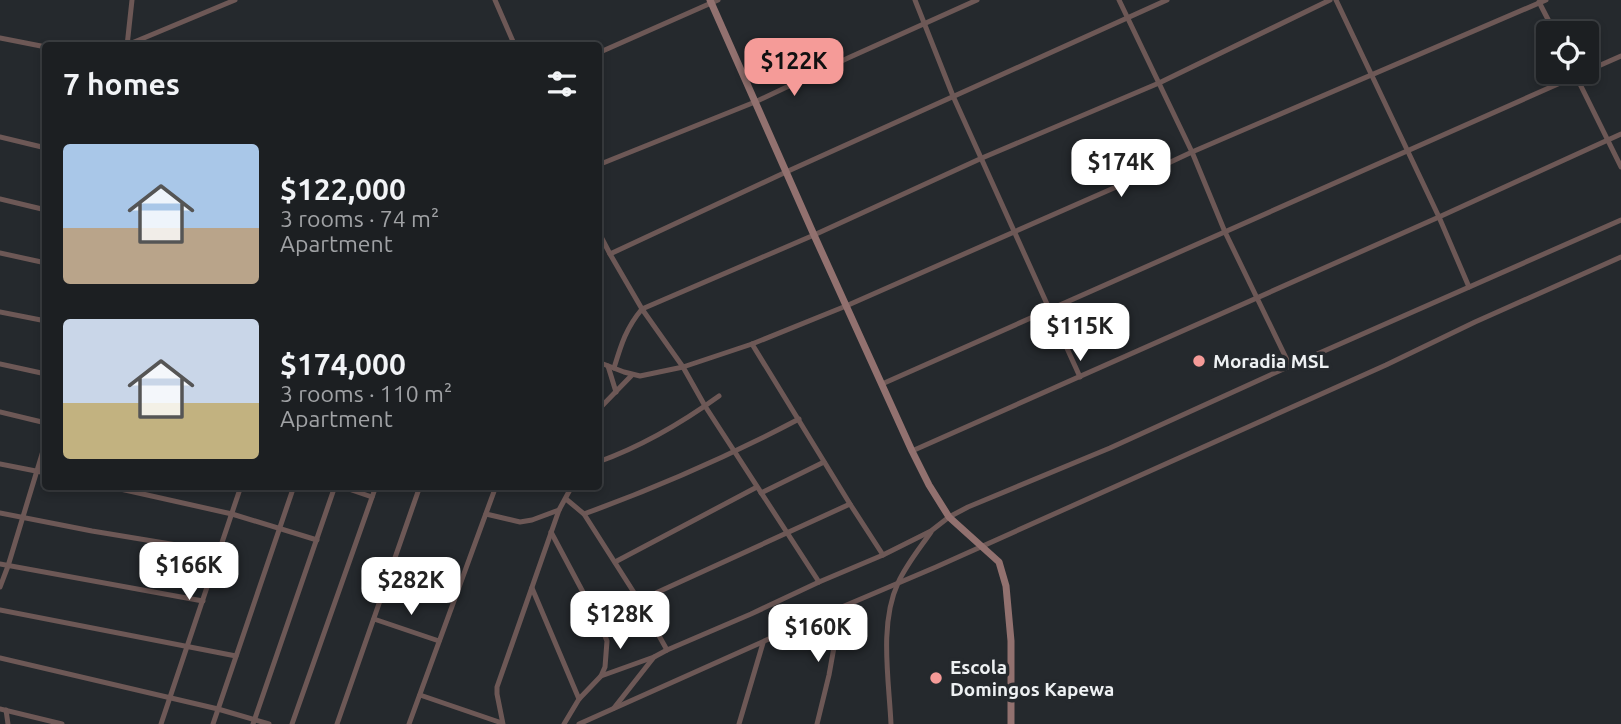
<!DOCTYPE html>
<html lang="en">
<head>
<meta charset="utf-8">
<style>
	body { margin:0; font-family:Ubuntu,sans-serif; background:#25272a; color:#f1f3f6; height:100vh; display:flex; flex-direction:column; font-size:26px; white-space:nowrap }
	* { box-sizing:border-box; margin:0 }
	p { font-size:23px; color:#a0a2a5 }
	.icon { flex:none; width:38px; height:38px; fill:none; stroke:currentColor; stroke-width:2; stroke-linecap:round; stroke-linejoin:round }
	.map { position:relative; flex:1; overflow:hidden }
	.details { position:absolute; left:42px; top:42px; width:560px; height:448px; display:flex; flex-direction:column; background:#1c1f22; border-radius:7px; box-shadow:0 4px 10px #0003,0 0 0 2px #3a3d40 }
	.details>* { flex:none }
	.buttons { position:absolute; left:1536px; top:21px; display:grid; gap:14px }
	.buttons a { display:grid; place-items:center; width:63px; height:63px; border-radius:7px; background:#1c1f22; box-shadow:0 4px 10px #0003,0 0 0 2px #3a3d40; font-size:35px }
	.price { position:absolute; translate:-50% -60px; padding:0 16px; border-radius:14px; background:#fff; color:#222; font-size:23px; line-height:46px; filter:drop-shadow(0 2px 4px #0008) }
	.price::after { content:''; position:absolute; left:50%; top:42px; width:21px; height:16px; margin-left:-10px; background:inherit; clip-path:polygon(0 0,100% 0,50% 100%) }
	.price.active { background:#f59b98; color:#111 }
	ul { padding:0; list-style:none }
	li { display:flex; align-items:center; gap:21px; height:175px; padding:0 21px }
	li span { display:grid; place-items:center; flex:none; width:196px; height:140px; border-radius:7px; color:#555 }
	li>.icon { margin-inline-start:auto }
	span .icon { width:84px; height:84px; fill:#fffc; stroke-width:1 }
	li b { font-size:30px }
	h2 { display:flex; justify-content:space-between; align-items:center; height:84px; padding:0 21px; font-size:30px }
	.map>svg:first-child { display:block }
	.lines { fill:none; stroke-linecap:round; stroke-linejoin:round }
	.minor { stroke:#6d5856; stroke-width:5 }
	.secondary { stroke:#92716f; stroke-width:7 }
	.poi-dot { fill:#f59b98; stroke:#25292d; stroke-width:2.5 }
	.labels { text-anchor:middle; stroke-width:7; stroke-linejoin:round; paint-order:stroke }
	.poi-label { font-size:19px; font-weight:bold; fill:#eef1f3; stroke:#25292d; text-anchor:start }
</style>
</head>
<body>
<div class="map">
<svg width="1621" height="724" viewBox="0 0 1621 724">
	<rect width="100%" height="100%" fill="#25292d"/>
	<g class="lines">
		<g class="minor">
			<path d="M495 0 515 46"/>
			<path d="M915 0 953 96 1080 377"/>
			<path d="M1119 0 1192 152 1225 232 1290 366"/>
			<path d="M1336 0 1439 217 1469 287"/>
			<path d="M1539 2 1555 33"/>
			<path d="M0 38 46 47"/>
			<path d="M127 45 235 0"/>
			<path d="M127 46 132 0"/>
			<path d="M598 53 718 0"/>
			<path d="M1587 71 1621 56"/>
			<path d="M1574 72 1621 167"/>
			<path d="M0 137 46 148"/>
			<path d="M598 165 755 102 848 58 977 0"/>
			<path d="M0 199 46 210"/>
			<path d="M598 231 610 254 642 309 683 367 705 406 819 582"/>
			<path d="M0 253 46 263"/>
			<path d="M610 254 786 172 1167 0"/>
			<path d="M0 312 46 321"/>
			<path d="M752 344 850 504 883 555"/>
			<path d="M598 362 624 372 640 376 683 367 752 344 846 306 1132 180 1192 152 1546 0"/>
			<path d="M0 364 46 374"/>
			<path d="M608 366 616 392"/>
			<path d="M614 368C621 345 626 328 642 309L814 235 982 158 1159 83 1330 0"/>
			<path d="M882 384 1585 72"/>
			<path d="M598 410 632 375"/>
			<path d="M0 412 46 423"/>
			<path d="M912 451 1439 217 1621 134"/>
			<path d="M598 462C640 447 683 422 719 396"/>
			<path d="M0 464 46 473"/>
			<path d="M107 486 232 514 317 540"/>
			<path d="M340 486 372 497"/>
			<path d="M761 493 824 462"/>
			<path d="M566 499 584 514 640 602 667 650"/>
			<path d="M0 513 92 531 219 552"/>
			<path d="M486 514 520 522 532 520 559 510"/>
			<path d="M584 514C658 487 729 456 799 419"/>
			<path d="M551 532 601 626 607 641 605 667 601 676 579 699 564 724"/>
			<path d="M615 562 757 487"/>
			<path d="M0 564 203 601"/>
			<path d="M0 587 8 566 46 441"/>
			<path d="M532 588 579 699"/>
			<path d="M640 602 658 592 850 504"/>
			<path d="M0 610 236 656"/>
			<path d="M374 619 439 641"/>
			<path d="M0 658 218 709 269 724"/>
			<path d="M601 676 654 657"/>
			<path d="M420 695 502 723"/>
			<path d="M614 708 654 657 667 650 751 614 819 582 883 555 931 531 949 517 968 507 1110 448 1290 366 1621 220"/>
			<path d="M0 709 62 724"/>
			<path d="M6 710 8 724"/>
			<path d="M161 724 241 486"/>
			<path d="M213 724 294 486"/>
			<path d="M253 724 335 486"/>
			<path d="M292 724 376 486"/>
			<path d="M337 724 420 486"/>
			<path d="M409 724 496 486"/>
			<path d="M503 724 497 694V687L559 510 572 486"/>
			<path d="M579 724 809 621 936 567 1386 365 1475 322 1621 257"/>
			<path d="M739 724 763 643"/>
			<path d="M817 724 829 675 841 608"/>
			<path d="M891 724C889 680 879 624 898 583 906 565 920 548 931 532"/>
		</g>
		<path class="secondary" d="M710 0 814 235 912 451 929 485 949 517 999 562 1006 586 1011 641V724"/>
	</g>
	<g class="poi-dot">
		<circle cx="1199" cy="361" r="7"/>
		<circle cx="936" cy="678" r="7"/>
	</g>
	<g class="labels">
		<g class="poi-label">
			<text x="1213" y="368">Moradia MSL</text>
			<text x="950" y="674">Escola<tspan x="950" dy="22">Domingos Kapewa</tspan></text>
		</g>
	</g>
</svg>
<div class="buttons">
<a><svg class="icon" aria-label="locate" viewBox="0 0 24 24"><circle cx="12" cy="12" r="6"/><path d="M12 2v4M12 18v4M2 12h4M18 12h4"/></svg></a>
</div>
<b class="price active" style="left:794px;top:98px">$122K</b>
<b class="price" style="left:1121px;top:199px">$174K</b>
<b class="price" style="left:1080px;top:363px">$115K</b>
<b class="price" style="left:189px;top:602px">$166K</b>
<b class="price" style="left:411px;top:617px">$282K</b>
<b class="price" style="left:620px;top:651px">$128K</b>
<b class="price" style="left:818px;top:664px">$160K</b>
<section class="details">
<h2>7 homes<svg class="icon" aria-label="filters" viewBox="0 0 24 24"><path d="M4 7h16M4 17h16"/><circle cx="9" cy="7" r="2"/><circle cx="15" cy="17" r="2"/></svg></h2>
<ul>
<li><span style="background:linear-gradient(#a9c7e8 60%,#b9a48a 0)"><svg class="icon" aria-label="home" viewBox="0 0 24 24"><path d="M3 11l9-7 9 7M6 9v11h12V9"/></svg></span><div><b>$122,000</b><p>3 rooms · 74 m²</p><p>Apartment</p></div></li>
<li><span style="background:linear-gradient(#c9d6e8 60%,#c2b280 0)"><svg class="icon" aria-label="home" viewBox="0 0 24 24"><path d="M3 11l9-7 9 7M6 9v11h12V9"/></svg></span><div><b>$174,000</b><p>3 rooms · 110 m²</p><p>Apartment</p></div></li>
</ul>
</section>
</div>
</body>
</html>
